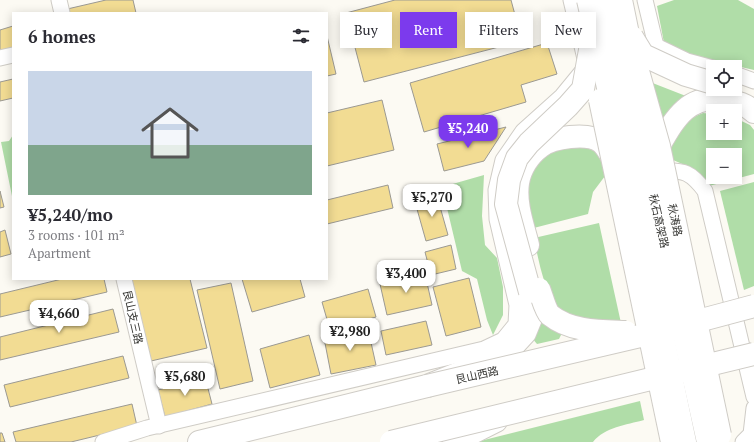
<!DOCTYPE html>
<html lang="en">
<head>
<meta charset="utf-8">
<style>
	body { margin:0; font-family:"PT Serif","Noto Sans SC",serif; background:#f2f2f3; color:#2b2b33; height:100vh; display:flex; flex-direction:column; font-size:15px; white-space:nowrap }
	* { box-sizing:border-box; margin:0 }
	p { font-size:13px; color:#7c7c81 }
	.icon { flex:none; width:22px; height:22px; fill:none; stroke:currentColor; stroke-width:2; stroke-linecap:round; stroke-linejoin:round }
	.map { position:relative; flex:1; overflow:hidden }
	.side { position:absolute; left:12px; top:12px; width:316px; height:268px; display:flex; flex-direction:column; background:#fff; border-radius:0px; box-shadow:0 2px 10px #0003 }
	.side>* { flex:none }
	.hud { position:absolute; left:340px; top:12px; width:354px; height:36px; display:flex; gap:8px }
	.tools { position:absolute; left:706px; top:60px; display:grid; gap:8px }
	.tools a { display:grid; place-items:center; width:36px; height:36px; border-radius:0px; background:#fff; box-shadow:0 2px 10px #0003; font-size:20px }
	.price { position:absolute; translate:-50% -34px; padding:0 9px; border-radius:8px; background:#fff; color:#222; font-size:13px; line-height:26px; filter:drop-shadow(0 1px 2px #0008) }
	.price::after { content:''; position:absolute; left:50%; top:24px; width:12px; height:9px; margin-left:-6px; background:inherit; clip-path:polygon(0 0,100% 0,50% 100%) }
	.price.active { background:#7c3aed; color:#fff }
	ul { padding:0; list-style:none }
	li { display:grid; align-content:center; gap:8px; height:212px; padding:0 16px }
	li+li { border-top:1px solid #e1e1e2 }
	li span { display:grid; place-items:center; height:124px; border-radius:0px; color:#555 }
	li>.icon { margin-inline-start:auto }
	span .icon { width:72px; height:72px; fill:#fffc; stroke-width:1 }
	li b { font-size:17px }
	h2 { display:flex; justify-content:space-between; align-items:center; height:48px; padding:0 16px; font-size:17px }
	.tag { padding:0 14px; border-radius:0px; background:#fff; box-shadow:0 2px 10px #0003; font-size:14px; line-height:36px }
	.tag.active { background:#7c3aed; color:#fff }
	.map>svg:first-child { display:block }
	.green { fill:#b0dda8; fill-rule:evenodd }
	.building { fill:#f2dc93; stroke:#9b9992 }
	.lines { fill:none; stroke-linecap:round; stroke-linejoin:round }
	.minor-casing { stroke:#cfccc6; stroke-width:17 }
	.primary-casing { stroke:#cfccc6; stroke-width:24 }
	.minor { stroke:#fff; stroke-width:15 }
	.primary { stroke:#fff; stroke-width:22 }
	.primary-bridge-casing { stroke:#cfccc6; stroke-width:24; stroke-linecap:butt }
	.trunk-bridge-casing { stroke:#cfccc6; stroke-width:24; stroke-linecap:butt }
	.primary-bridge { stroke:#fff; stroke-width:22 }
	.trunk-bridge { stroke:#fff; stroke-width:22 }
	.labels { text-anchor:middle; stroke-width:3; stroke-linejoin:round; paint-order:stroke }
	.street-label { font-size:11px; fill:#353532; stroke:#fff }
</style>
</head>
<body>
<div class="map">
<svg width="754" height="442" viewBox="0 0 754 442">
	<rect width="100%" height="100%" fill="#fcfaf3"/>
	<g class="green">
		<path d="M674 0H738L754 9V70L698 57 664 43 657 6Z"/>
		<path d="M650 82 691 98 658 126Z"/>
		<path d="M703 113 713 114V133H735V118L750 125 754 130V174L709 186 694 169 666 157 681 122ZM713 155H735V177H713Z"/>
		<path d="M13 135V201L1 142 9 141Z"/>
		<path d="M580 145 601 154 611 168 593 192 588 214 526 230 522 181 534 164 557 148Z"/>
		<path d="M484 175 482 216 485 245 497 258 503 287V315L493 335 487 320 477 279 462 271 442 187Z"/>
		<path d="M754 182V286L744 290 720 191Z"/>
		<path d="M599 223 621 323C605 321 585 322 569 317 547 310 538 258 534 238Z"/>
		<path d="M539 320 562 333 559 339 537 344 532 338Z"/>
		<path d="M640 401 644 420C626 425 605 427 593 442H476Z"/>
	</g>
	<g class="building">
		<path d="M106 0H133L136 13H64L63 10Z"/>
		<path d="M395 0H511L522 41 364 82 346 13Z"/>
		<path d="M13 26V50L0 53V30Z"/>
		<path d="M327 36 336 74 327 76Z"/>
		<path d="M547 43 557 74 521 85 526 102 424 132 410 83Z"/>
		<path d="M13 79V98L0 101V82Z"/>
		<path d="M382 100 394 150 327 166V113Z"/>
		<path d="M506 127 484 161 444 171 437 144Z"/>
		<path d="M388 185 393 208 327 224V200Z"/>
		<path d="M0 191 4 207 0 208Z"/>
		<path d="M437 196 448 235 426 241 415 202Z"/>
		<path d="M5 230 11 254 0 257V232Z"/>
		<path d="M451 245 456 269 431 275 425 252Z"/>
		<path d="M425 274 432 305 387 315 380 284Z"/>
		<path d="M469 278 481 327 446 336 433 287Z"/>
		<path d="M62 279H104L107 292 0 317V294Z"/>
		<path d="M131 279H190L207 348 151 361Z"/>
		<path d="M242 279H300L305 297 252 312Z"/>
		<path d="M231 283 253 381 220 389 197 290Z"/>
		<path d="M368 289 376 317 330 330 322 302Z"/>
		<path d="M113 309 119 332 0 360V337Z"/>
		<path d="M426 321 432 345 386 355 381 331Z"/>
		<path d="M368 329 376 365 331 374 324 338Z"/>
		<path d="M309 335 320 375 270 388 260 349Z"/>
		<path d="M123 356 129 378 10 407 4 385Z"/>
		<path d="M205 377 212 404 165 417 158 390Z"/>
		<path d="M132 404 137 426 71 442H16L13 432Z"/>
		<path d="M0 433H2L5 442H0Z"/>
	</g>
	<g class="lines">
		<g class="minor-casing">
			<g id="minor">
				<path d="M59 0 62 13"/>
				<path d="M571 0 586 63"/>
				<path d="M645 0 656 46 653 54"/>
				<path d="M632 53 656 46 687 61 713 68"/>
				<path d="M0 58 13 55"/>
				<path d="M735 74 754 81"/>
				<path d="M654 170C681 172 687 167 705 191L754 397"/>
				<path d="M124 279 159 426"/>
				<path d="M103 442 147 428 484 349 503 340 516 324 517 305 497 219 496 190 503 160 523 131 562 96 585 68"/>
				<path d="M743 442 751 434 754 408"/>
			</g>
		</g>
		<g class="primary-casing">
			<g id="primary">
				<path d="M659 146C675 118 689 93 726 100 737 102 746 104 754 112"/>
				<path d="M528 245C523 225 515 204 518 183 520 169 529 155 540 147 552 137 588 132 601 142 605 145 609 152 612 157"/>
				<path d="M199 442 427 386 472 368 513 346 525 333 532 316 530 292"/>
				<path d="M454 442 496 421"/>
			</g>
		</g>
		<use href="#minor" class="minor"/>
		<use href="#primary" class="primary"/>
		<g class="primary-bridge-casing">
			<g id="primary-bridge">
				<path d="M621 0 629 39 659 146 720 435"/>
				<path d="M632 37 643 55 686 75 713 83"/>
				<path d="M600 100 672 442"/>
				<path d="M539 289C542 296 545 310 550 315 571 332 601 331 626 332"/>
				<path d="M530 292 506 204 509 180 517 158 529 143 568 106 583 89 590 50"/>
				<path d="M427 386 653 333 754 306"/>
				<path d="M391 442 754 354"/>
			</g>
		</g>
		<g class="trunk-bridge-casing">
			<g id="trunk-bridge">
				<path d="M588 0 634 201 685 442"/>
				<path d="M609 0 708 442"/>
			</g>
		</g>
		<use href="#primary-bridge" class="primary-bridge"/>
		<use href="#trunk-bridge" class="trunk-bridge"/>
	</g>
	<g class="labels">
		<g class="street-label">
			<text transform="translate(675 220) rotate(78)" y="4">秋涛路</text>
			<text transform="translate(659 221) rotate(77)" y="4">秋石高架路</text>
			<text transform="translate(133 317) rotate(77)" y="4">艮山支三路</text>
			<text transform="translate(477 375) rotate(-13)" y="4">艮山西路</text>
		</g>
	</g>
</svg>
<div class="tools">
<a><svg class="icon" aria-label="locate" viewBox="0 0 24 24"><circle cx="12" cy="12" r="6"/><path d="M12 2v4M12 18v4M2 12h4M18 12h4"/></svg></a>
<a>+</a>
<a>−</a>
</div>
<b class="price active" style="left:468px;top:149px">¥5,240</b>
<b class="price" style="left:432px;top:218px">¥5,270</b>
<b class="price" style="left:406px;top:294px">¥3,400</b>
<b class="price" style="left:59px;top:334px">¥4,660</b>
<b class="price" style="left:350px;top:352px">¥2,980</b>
<b class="price" style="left:185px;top:397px">¥5,680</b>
<div class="hud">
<a class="tag">Buy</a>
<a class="tag active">Rent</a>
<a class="tag">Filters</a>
<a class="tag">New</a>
</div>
<section class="side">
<h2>6 homes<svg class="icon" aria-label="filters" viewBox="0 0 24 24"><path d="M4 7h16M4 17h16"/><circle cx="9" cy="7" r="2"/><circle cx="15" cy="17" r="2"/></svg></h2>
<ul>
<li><span style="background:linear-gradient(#c9d6e8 60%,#7fa58c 0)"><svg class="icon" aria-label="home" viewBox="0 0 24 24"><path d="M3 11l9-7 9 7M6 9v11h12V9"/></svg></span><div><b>¥5,240/mo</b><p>3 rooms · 101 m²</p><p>Apartment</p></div></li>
</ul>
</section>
</div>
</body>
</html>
